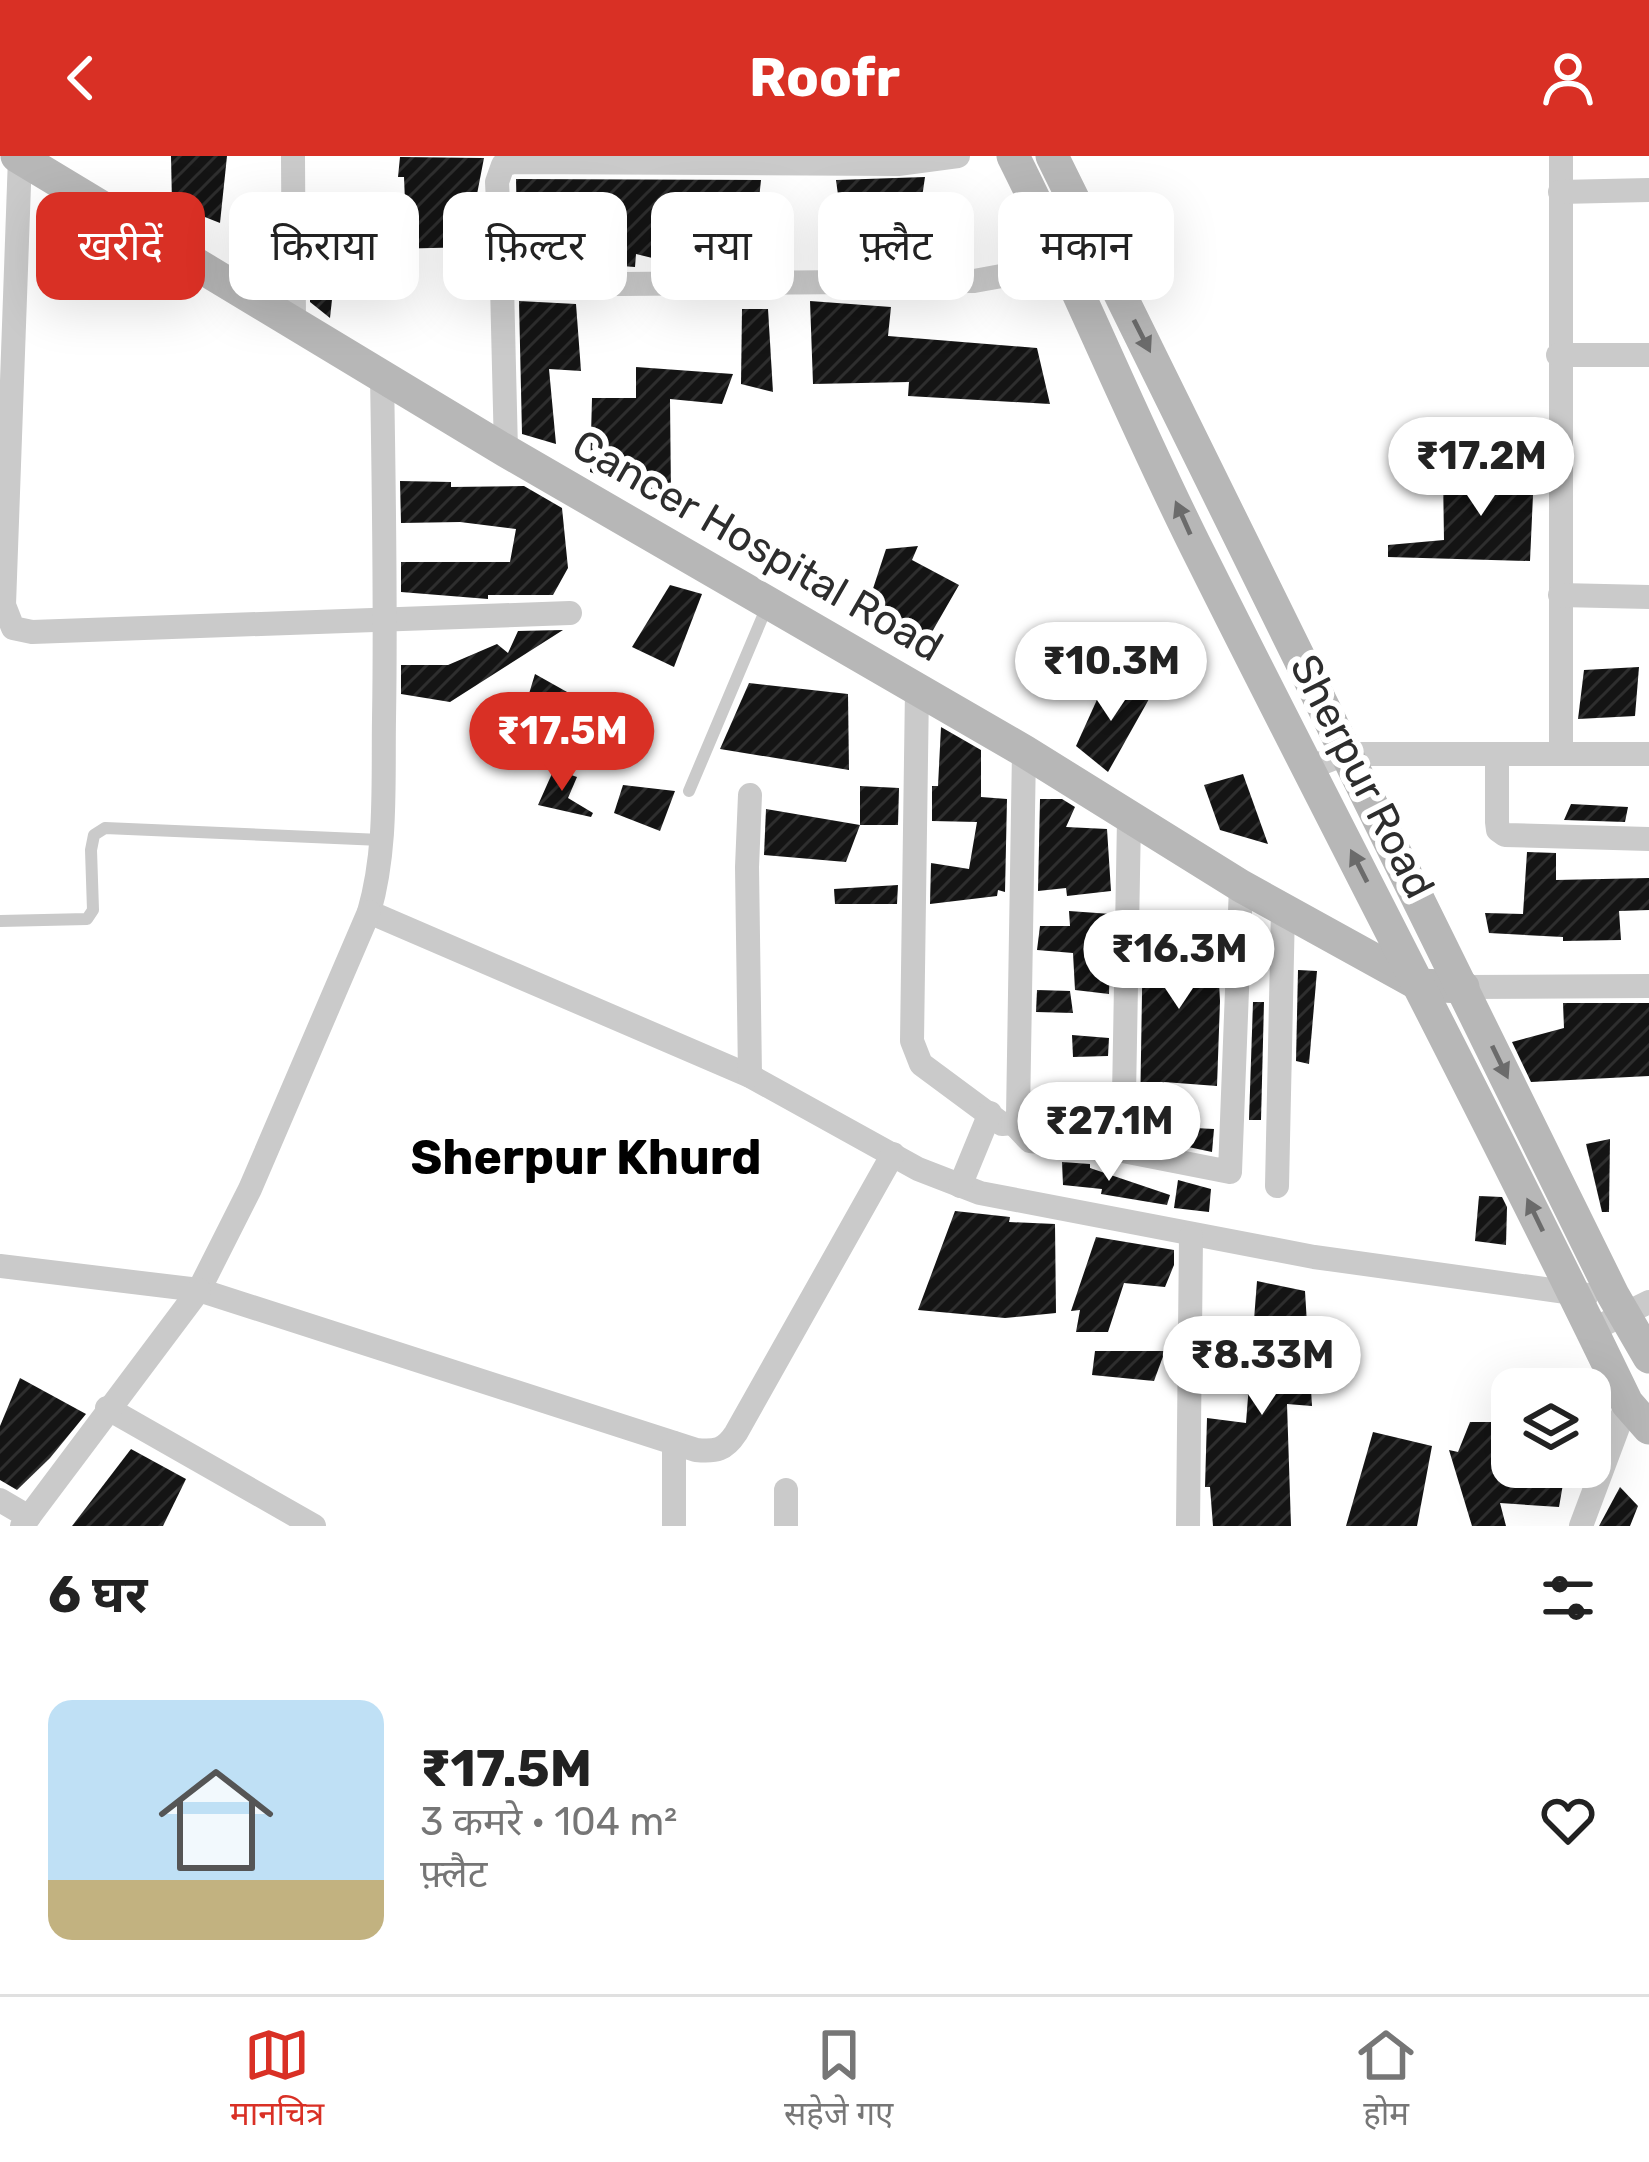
<!DOCTYPE html>
<html lang="hi">
<head>
<meta charset="utf-8">
<style>
	body { margin:0; font-family:Rubik,"Noto Sans Devanagari",sans-serif; background:#f6f6f6; color:#222; height:100vh; display:flex; flex-direction:column; font-size:45px; white-space:nowrap }
	* { box-sizing:border-box; margin:0 }
	p { font-size:39px; color:#767676 }
	.icon { flex:none; width:66px; height:66px; fill:none; stroke:currentColor; stroke-width:2; stroke-linecap:round; stroke-linejoin:round }
	.map { position:relative; height:1370px; overflow:hidden }
	.drawer { display:flex; flex-direction:column; background:#fff; flex:1 }
	.drawer>* { flex:none }
	.guide { position:absolute; left:36px; top:36px; width:1578px; height:108px; display:flex; gap:24px }
	.fabs { position:absolute; left:1491px; top:1212px; display:grid; gap:24px }
	.fabs a { display:grid; place-items:center; width:120px; height:120px; border-radius:24px; background:#fff; box-shadow:0 12px 48px #0002; font-size:60px }
	.price { position:absolute; translate:-50% -102px; padding:0 27px; border-radius:42px; background:#fff; color:#222; font-size:39px; line-height:78px; filter:drop-shadow(0 3px 6px #0008) }
	.price::after { content:''; position:absolute; left:50%; top:72px; width:36px; height:27px; margin-left:-18px; background:inherit; clip-path:polygon(0 0,100% 0,50% 100%) }
	.price.current { background:#d93025; color:#fff }
	ul { padding:0; list-style:none }
	li { display:flex; align-items:center; gap:36px; height:300px; padding:0 48px }
	li span { display:grid; place-items:center; flex:none; width:336px; height:240px; border-radius:24px; color:#555 }
	li>.icon { margin-inline-start:auto }
	span .icon { width:144px; height:144px; fill:#fffc; stroke-width:1 }
	li b { font-size:51px }
	h2 { display:flex; justify-content:space-between; align-items:center; height:144px; padding:0 48px; font-size:51px }
	.chip { padding:0 42px; border-radius:24px; background:#fff; box-shadow:0 12px 48px #0002; font-size:42px; line-height:108px }
	.chip.current { background:#d93025; color:#fff }
	header { display:flex; justify-content:space-between; align-items:center; height:156px; padding:0 48px; background:#d93025; color:#fff; font-size:54px; font-weight:700 }
	.dock { display:flex; justify-content:space-around; align-items:center; height:168px; border-top:3px solid #e0e0e0; background:#fff; font-size:33px; color:#767676 }
	.dock a { display:grid; justify-items:center; gap:6px }
	.dock .current { color:#d93025 }
	.map>svg:first-child { display:block }
	.building { fill:url(#building-hatch) }
	.lines { fill:none; stroke-linecap:round; stroke-linejoin:round }
	.lane { stroke:#cacaca; stroke-width:12 }
	.street { stroke:#cacaca; stroke-width:24 }
	.secondary { stroke:#b7b7b7; stroke-width:33 }
	.oneway { fill:#6b6b6b }
	.labels { text-anchor:middle; stroke-width:12; stroke-linejoin:round; paint-order:stroke }
	.street-label { font-size:42px; fill:#2d2d2d; stroke:#fff }
	.quarter-label { font-size:48px; font-weight:bold; fill:#000; stroke:#fff }
</style>
</head>
<body>
<header><svg class="icon" aria-label="back" viewBox="0 0 24 24"><path d="M15 5l-7 7 7 7"/></svg>Roofr<svg class="icon" aria-label="person" viewBox="0 0 24 24"><circle cx="12" cy="8" r="4"/><path d="M4 21q1-7 8-7t8 7"/></svg></header>
<div class="map">
<svg width="1649" height="1370" viewBox="0 0 1649 1370">
	<defs>
		<pattern id="building-hatch" width="6" height="6" patternUnits="userSpaceOnUse" patternTransform="scale(3)"><rect width="6" height="6" fill="#141414"/><path d="M-1 1l2-2M0 6l6-6M5 7l2-2" fill="none" stroke="#2e2e2e"/></pattern>
	</defs>
	<rect width="100%" height="100%" fill="#fff"/>
	<g class="building">
		<path d="M171 0H227L220 67 172 48Z"/>
		<path d="M400 1 484 2 472 64H482L474 91 389 93 394 70H406L404 21H398Z"/>
		<path d="M925 21 917 76 841 61 836 24Z"/>
		<path d="M516 23 761 24 752 110 720 106V111H689L636 98 635 111 580 107 579 112H518Z"/>
		<path d="M310 79H339L330 162 310 146Z"/>
		<path d="M519 145 576 148 581 215 549 213 556 288 522 278Z"/>
		<path d="M810 145 891 151 888 180 1037 192 1050 248 908 240 909 226 813 228Z"/>
		<path d="M742 153H768L773 236 741 228Z"/>
		<path d="M636 211 733 218 722 248 670 243 671 339 635 336V332L590 316 592 242H636Z"/>
		<path d="M1443 317H1534L1530 405 1388 401V389L1444 384Z"/>
		<path d="M400 325 451 326V331L524 330 562 352 568 412 553 439H488V443L401 436V406H510L516 373 460 366 401 367Z"/>
		<path d="M918 390 912 404 959 429 917 502 865 457 886 393Z"/>
		<path d="M670 429 702 438 674 511 632 491Z"/>
		<path d="M563 474 450 546 401 538V509H448L497 488 508 497 518 475Z"/>
		<path d="M1639 511 1635 560 1578 563 1584 514Z"/>
		<path d="M535 518 592 550 594 541 620 559 609 581 592 576 573 579 528 541Z"/>
		<path d="M1105 526 1149 543 1108 616 1076 590Z"/>
		<path d="M749 527 848 538 849 614 720 593Z"/>
		<path d="M489 546 512 553 495 587 476 573Z"/>
		<path d="M941 571 981 594V641L1007 643 1005 736 998 734 997 740 930 748 931 707 969 713 977 666 932 665V630H938Z"/>
		<path d="M554 613 577 621 568 642 593 657 591 661 538 649Z"/>
		<path d="M1243 618 1268 688 1220 674 1204 629Z"/>
		<path d="M623 629 675 635 660 675 614 657Z"/>
		<path d="M860 630 899 632 898 669H860Z"/>
		<path d="M1040 643H1062L1075 651 1066 671 1107 673 1111 735 1067 740 1066 732 1038 735Z"/>
		<path d="M1571 648 1628 651 1625 666 1564 664Z"/>
		<path d="M766 653 860 669 846 706 764 699Z"/>
		<path d="M1527 696 1556 697V724L1649 722V754L1619 755 1621 784 1563 785V781L1489 777 1485 757 1523 758Z"/>
		<path d="M898 729 897 748H835L834 733Z"/>
		<path d="M1069 755 1111 758 1109 838 1075 834 1073 797 1037 794 1040 770H1070Z"/>
		<path d="M1180 764 1223 768 1217 791 1220 845 1217 930 1164 926 1170 963 1140 960 1143 777 1181 774Z"/>
		<path d="M1298 814 1317 815 1309 908 1296 905Z"/>
		<path d="M1037 834 1070 835 1073 857 1036 856Z"/>
		<path d="M1253 846H1264L1261 964H1249Z"/>
		<path d="M1563 847H1649V920L1531 926 1512 886 1564 872Z"/>
		<path d="M1072 879 1109 882 1108 900 1073 901Z"/>
		<path d="M1065 938 1107 940V959L1064 969Z"/>
		<path d="M1175 971 1214 973 1212 996 1174 988Z"/>
		<path d="M1610 983 1609 1056H1602L1586 988Z"/>
		<path d="M1062 1006 1090 1008V1012L1170 1039 1167 1049 1101 1038 1102 1033 1063 1029Z"/>
		<path d="M1178 1024 1211 1033 1209 1056 1174 1052Z"/>
		<path d="M1479 1040 1502 1041 1507 1051 1506 1089 1475 1085Z"/>
		<path d="M955 1055 1010 1061 1009 1066 1055 1068 1056 1157 1005 1162 918 1154Z"/>
		<path d="M1096 1081 1174 1094V1109L1165 1131 1124 1127 1108 1176H1076L1080 1154 1071 1155Z"/>
		<path d="M1257 1125 1305 1135 1312 1250 1287 1248 1291 1370H1213L1210 1331H1205L1207 1262 1246 1267Z"/>
		<path d="M1095 1195H1165L1154 1225 1092 1219Z"/>
		<path d="M20 1222 86 1258 50 1302 17 1334 0 1324V1270Z"/>
		<path d="M1470 1266H1512V1311H1566L1559 1351 1500 1347 1506 1370H1472L1449 1294 1458 1296Z"/>
		<path d="M1373 1276 1432 1290 1417 1370H1346Z"/>
		<path d="M131 1293 186 1323 163 1370H72Z"/>
		<path d="M1620 1331 1638 1350 1630 1370H1599Z"/>
	</g>
	<g class="lines">
		<g class="lane">
			<path d="M689 635 768 448"/>
			<path d="M0 765 87 763 93 754 91 694 94 679 105 672 381 684"/>
		</g>
		<g class="street">
			<path d="M293 0 294 167"/>
			<path d="M958 0 898 8 514 6 503 9 497 26 502 129 974 125 1067 108"/>
			<path d="M1561 0V597"/>
			<path d="M20 1 4 449 13 472 32 476 570 457"/>
			<path d="M1560 36 1649 34"/>
			<path d="M502 129 506 295"/>
			<path d="M1558 199H1649"/>
			<path d="M382 220C384 335 386 449 384 563 383 628 387 694 369 756L750 920 918 1013 980 1037 1314 1101 1587 1139"/>
			<path d="M1560 439 1649 441"/>
			<path d="M917 533 912 885 921 908 1002 968 1013 967 1018 960 1024 595"/>
			<path d="M1497 598V666L1498 674 1505 679 1649 683"/>
			<path d="M1309 612 1345 598H1649"/>
			<path d="M369 756 250 1033 199 1134 696 1294C716 1296 725 1294 736 1277L893 998"/>
			<path d="M1463 831 1649 830"/>
			<path d="M750 920 747 711 750 639"/>
			<path d="M1013 967 1030 985 1123 995 1230 1016 1241 730"/>
			<path d="M1123 995 1129 663"/>
			<path d="M960 1030 990 957"/>
			<path d="M1277 1030 1283 753"/>
			<path d="M0 1110 199 1134"/>
			<path d="M1592 1174 1649 1146"/>
			<path d="M107 1252 314 1370"/>
			<path d="M674 1287V1370"/>
			<path d="M786 1334V1370"/>
			<path d="M0 1344 29 1361"/>
			<path d="M22 1370 199 1134"/>
			<path d="M1188 1370 1191 1080"/>
			<path d="M1581 1370 1627 1247"/>
		</g>
		<g class="secondary">
			<path d="M17 0 506 295 1024 595 1241 730 1420 829 1463 831"/>
			<path d="M1013 0C1080 133 1135 271 1202 403 1343 685 1490 963 1627 1247L1649 1272"/>
			<path d="M1052 0 1613 1139 1649 1201"/>
		</g>
	</g>
	<defs><path id="oneway-solid" d="M-6-.8H1V-3.2L6.5 0L1 3.2V.8H-6Z" transform="scale(3)"/></defs>
	<g class="oneway">
		<use href="#oneway-solid" transform="translate(1142 180) rotate(63)"/>
		<use href="#oneway-solid" transform="translate(1183 362) rotate(-114)"/>
		<use href="#oneway-solid" transform="translate(1359 710) rotate(-117)"/>
		<use href="#oneway-solid" transform="translate(1500 906) rotate(64)"/>
		<use href="#oneway-solid" transform="translate(1535 1059) rotate(-116)"/>
	</g>
	<g class="labels">
		<g class="street-label">
			<text transform="translate(758 389) rotate(30)" y="15">Cancer Hospital Road</text>
			<text transform="translate(1363 620) rotate(63)" y="15">Sherpur Road</text>
		</g>
		<g class="quarter-label">
			<text x="586" y="1018">Sherpur Khurd</text>
		</g>
	</g>
</svg>
<div class="fabs">
<a><svg class="icon" aria-label="layers" viewBox="0 0 24 24"><path d="M12 4l9 5-9 5-9-5zM3 14l9 5 9-5"/></svg></a>
</div>
<b class="price" style="left:1481px;top:363px">₹17.2M</b>
<b class="price" style="left:1111px;top:568px">₹10.3M</b>
<b class="price current" style="left:562px;top:638px">₹17.5M</b>
<b class="price" style="left:1179px;top:856px">₹16.3M</b>
<b class="price" style="left:1109px;top:1028px">₹27.1M</b>
<b class="price" style="left:1262px;top:1262px">₹8.33M</b>
<div class="guide">
<a class="chip current">खरीदें</a>
<a class="chip">किराया</a>
<a class="chip">फ़िल्टर</a>
<a class="chip">नया</a>
<a class="chip">फ़्लैट</a>
<a class="chip">मकान</a>
</div>
</div>
<section class="drawer">
<h2>6 घर<svg class="icon" aria-label="filters" viewBox="0 0 24 24"><path d="M4 7h16M4 17h16"/><circle cx="9" cy="7" r="2"/><circle cx="15" cy="17" r="2"/></svg></h2>
<ul>
<li><span style="background:linear-gradient(#bfe0f5 75%,#c2b280 0)"><svg class="icon" aria-label="home" viewBox="0 0 24 24"><path d="M3 11l9-7 9 7M6 9v11h12V9"/></svg></span><div><b>₹17.5M</b><p>3 कमरे · 104 m²</p><p>फ़्लैट</p></div><svg class="icon" aria-label="heart" viewBox="0 0 24 24"><path d="M12 20l-8-8c-3-5 5-10 8-4 3-6 11-1 8 4z"/></svg></li>
</ul>
</section>
<nav class="dock">
<a class="current"><svg class="icon" aria-label="map" viewBox="0 0 24 24"><path d="M3 6l6-2 6 2 6-2v14l-6 2-6-2-6 2zM9 4v14M15 6v14"/></svg>मानचित्र</a>
<a><svg class="icon" aria-label="saved" viewBox="0 0 24 24"><path d="M7 4h10v16l-5-4-5 4z"/></svg>सहेजे गए</a>
<a><svg class="icon" aria-label="home" viewBox="0 0 24 24"><path d="M3 11l9-7 9 7M6 9v11h12V9"/></svg>होम</a>
</nav>
</body>
</html>
